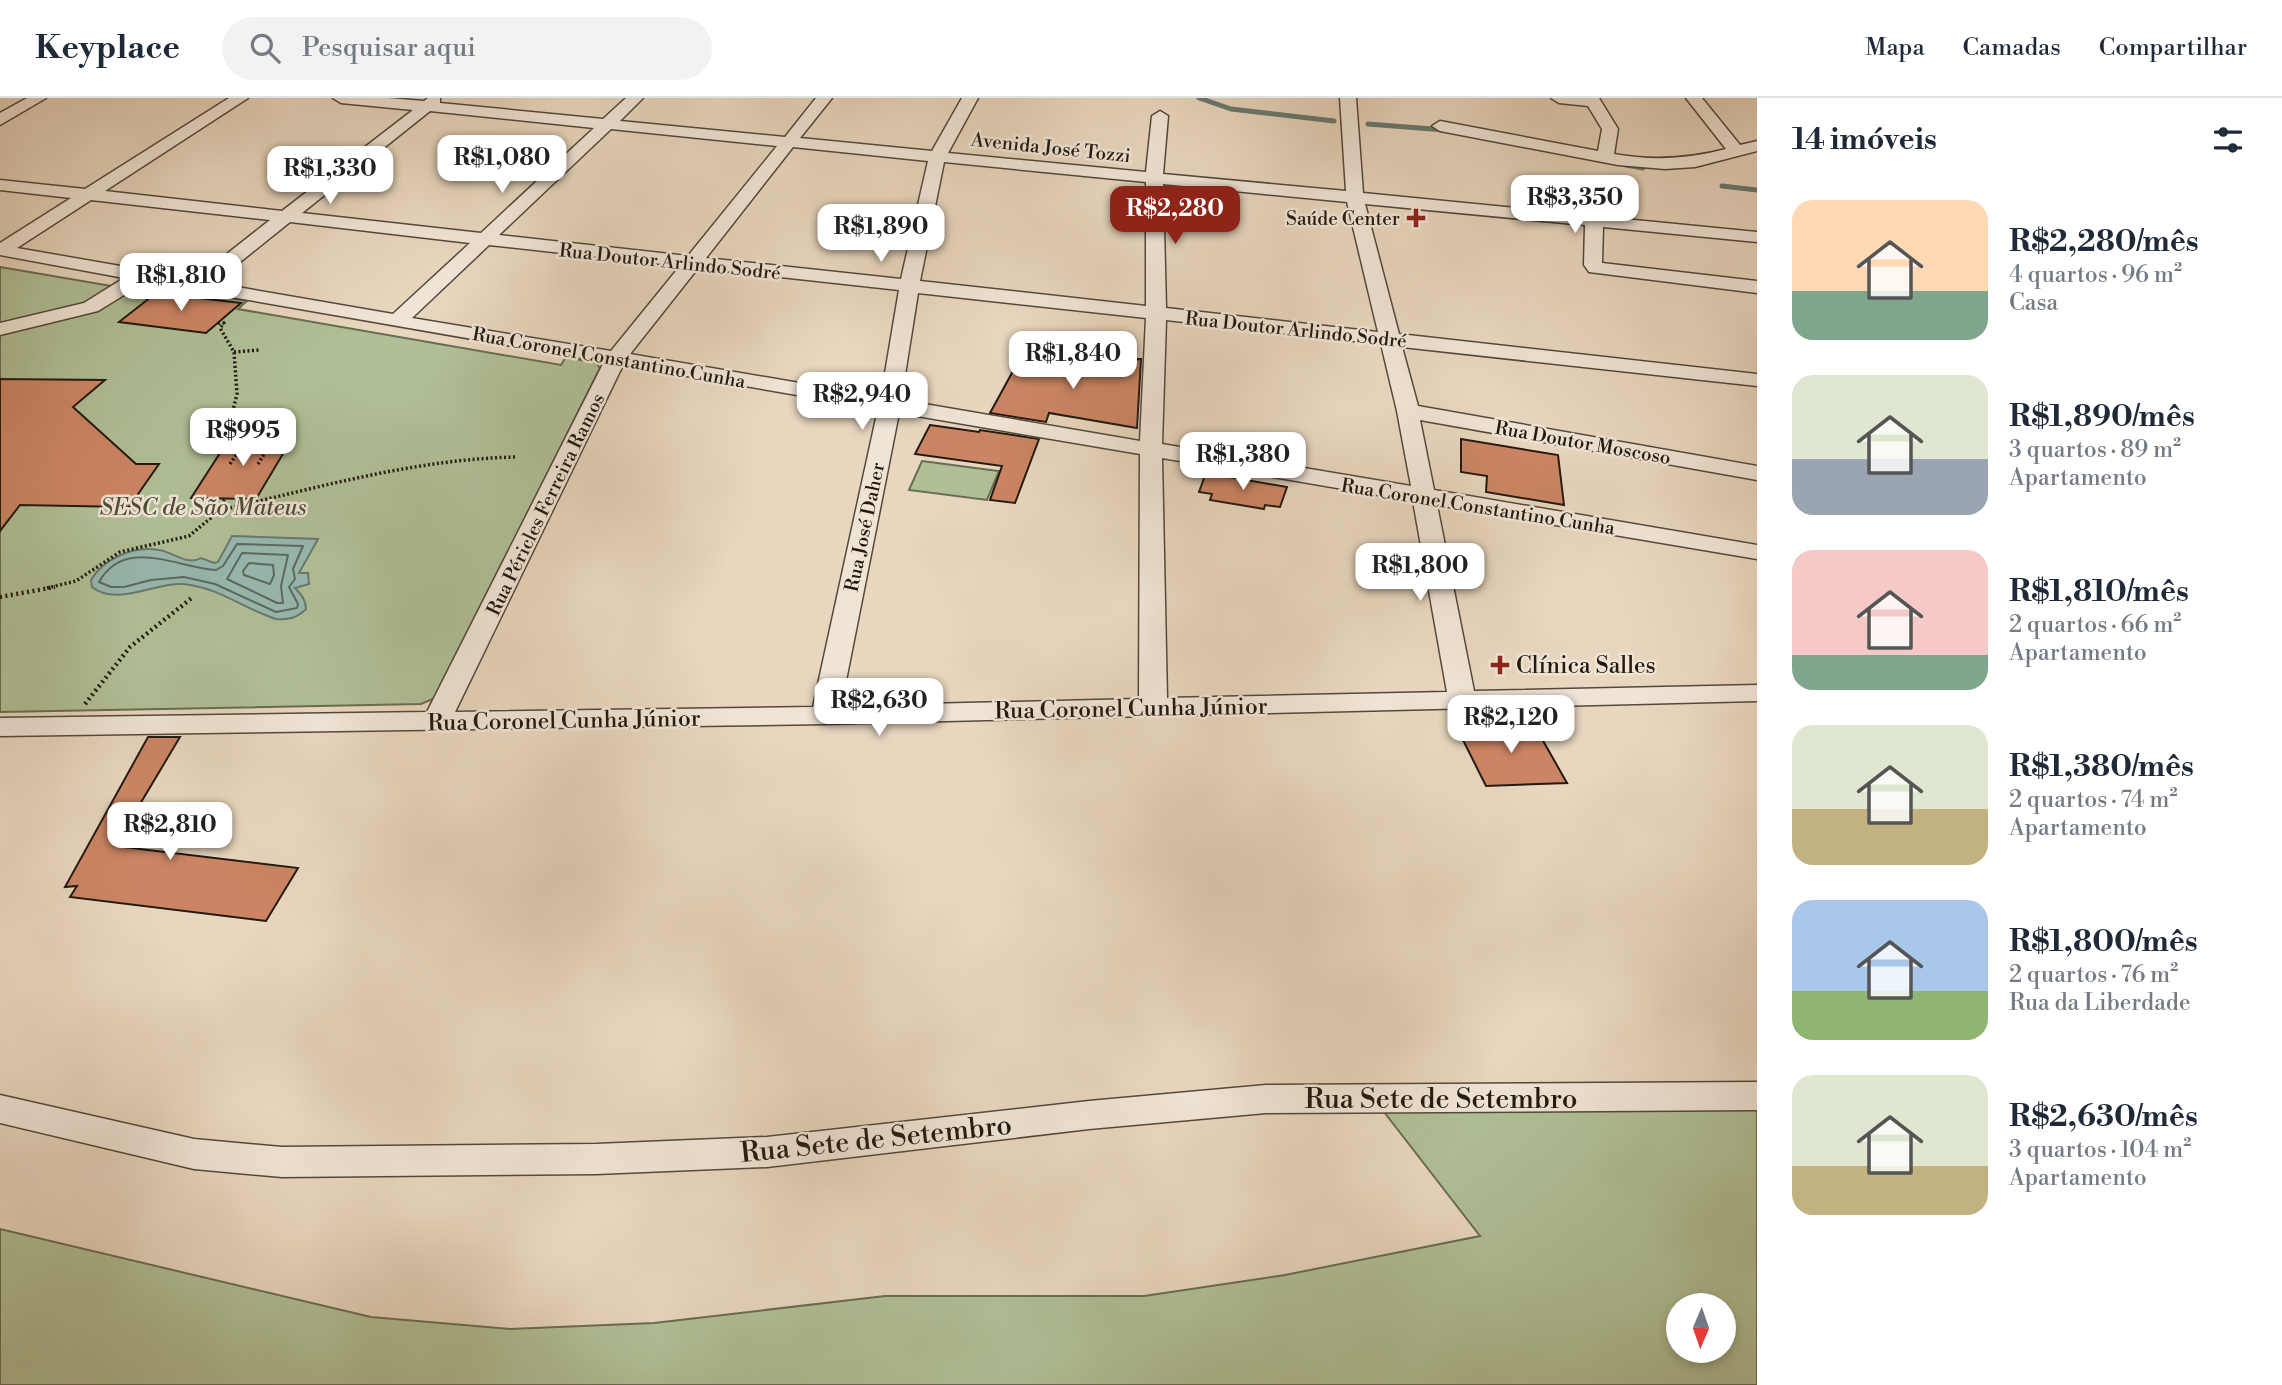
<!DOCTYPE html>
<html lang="pt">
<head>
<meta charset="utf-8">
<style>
	body { margin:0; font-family:"Libre Bodoni",serif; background:#f2f2f3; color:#1f2937; height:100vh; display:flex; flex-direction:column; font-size:26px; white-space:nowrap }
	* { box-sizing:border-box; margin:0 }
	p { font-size:23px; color:#747a83 }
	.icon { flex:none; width:38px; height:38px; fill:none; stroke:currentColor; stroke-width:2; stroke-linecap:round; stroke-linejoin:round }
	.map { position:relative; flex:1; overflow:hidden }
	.sheet { display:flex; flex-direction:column; background:#fff; width:525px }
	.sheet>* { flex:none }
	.needle { width:46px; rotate:182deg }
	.tools { position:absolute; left:1666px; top:1195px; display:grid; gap:14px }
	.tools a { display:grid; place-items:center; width:70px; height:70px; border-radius:50%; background:#fff; box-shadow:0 4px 10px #0003; font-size:35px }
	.price { position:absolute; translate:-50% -60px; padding:0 16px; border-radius:14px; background:#fff; color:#222; font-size:23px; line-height:46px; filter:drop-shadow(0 2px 4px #0008) }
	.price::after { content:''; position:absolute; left:50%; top:42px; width:21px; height:16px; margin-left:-10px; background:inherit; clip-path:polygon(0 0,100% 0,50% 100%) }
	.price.selected { background:#8f2418; color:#fff }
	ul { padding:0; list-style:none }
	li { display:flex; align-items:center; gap:21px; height:175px; padding:0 35px }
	li span { display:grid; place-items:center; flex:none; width:196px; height:140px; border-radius:21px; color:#555 }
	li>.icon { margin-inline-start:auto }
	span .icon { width:84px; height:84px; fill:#fffc; stroke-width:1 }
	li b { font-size:30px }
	h2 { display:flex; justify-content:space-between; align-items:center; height:84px; padding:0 35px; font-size:30px }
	header { display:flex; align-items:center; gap:42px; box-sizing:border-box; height:98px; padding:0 35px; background:#fff; border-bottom:2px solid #e0e1e3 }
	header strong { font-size:33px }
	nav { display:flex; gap:38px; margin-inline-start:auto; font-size:24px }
	.search { width:490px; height:63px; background:#f2f2f3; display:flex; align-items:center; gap:18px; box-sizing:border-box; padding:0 24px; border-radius:38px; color:#747a83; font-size:26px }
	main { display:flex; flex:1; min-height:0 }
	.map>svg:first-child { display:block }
	.green { fill:#b0bf96; stroke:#696c54; stroke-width:2; fill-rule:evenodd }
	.water { fill:#97b9b0; stroke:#687970; stroke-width:2 }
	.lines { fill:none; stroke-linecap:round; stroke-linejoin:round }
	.shore { stroke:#5c6a60; stroke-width:2 }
	.stream { stroke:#687970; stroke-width:5 }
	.building { fill:#cc8564; stroke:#221a11; stroke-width:2 }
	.minor-casing { stroke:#54493c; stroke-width:3 }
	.path-far1 { stroke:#221a11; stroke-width:3.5; stroke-dasharray:2 2.5; stroke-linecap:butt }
	.path { stroke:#221a11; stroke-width:4.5; stroke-dasharray:2 3.5; stroke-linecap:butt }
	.minor { fill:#f0e4d5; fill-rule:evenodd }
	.poi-dot { fill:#8f2418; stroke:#f0e4d5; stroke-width:2.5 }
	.labels { text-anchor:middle; stroke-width:5; stroke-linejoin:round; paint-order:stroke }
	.far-street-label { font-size:19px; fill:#221a11; stroke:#f0e4d5 }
	.far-poi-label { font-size:19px; fill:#221a11; stroke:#f0e4d5; text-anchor:end }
	.park-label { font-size:23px; font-style:italic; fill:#4d4c39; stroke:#f0e4d5 }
	.poi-label { font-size:23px; fill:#221a11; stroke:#f0e4d5; text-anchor:start }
	.street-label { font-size:23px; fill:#221a11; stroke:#f0e4d5 }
	.near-street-label { font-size:28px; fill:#221a11; stroke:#f0e4d5 }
</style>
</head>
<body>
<header>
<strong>Keyplace</strong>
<div class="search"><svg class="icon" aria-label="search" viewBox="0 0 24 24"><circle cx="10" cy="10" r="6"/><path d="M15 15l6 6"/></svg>Pesquisar aqui</div>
<nav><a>Mapa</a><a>Camadas</a><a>Compartilhar</a></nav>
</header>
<main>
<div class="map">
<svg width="1757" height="1287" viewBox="0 0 1757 1287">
	<rect width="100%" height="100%" fill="#e8d6be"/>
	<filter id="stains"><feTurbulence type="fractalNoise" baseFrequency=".00286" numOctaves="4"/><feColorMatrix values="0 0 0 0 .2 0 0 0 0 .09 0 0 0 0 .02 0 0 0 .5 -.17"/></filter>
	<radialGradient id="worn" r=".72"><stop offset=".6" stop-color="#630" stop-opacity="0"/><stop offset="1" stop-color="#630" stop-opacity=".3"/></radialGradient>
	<g class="green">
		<path d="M0 169 117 189 126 183 247 203 238 211 561 267 566 259 596 265 600 270 438 594 433 601 421 606 0 614Z"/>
		<path d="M922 363 998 373H999L987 402 909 392Z"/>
		<path d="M1757 1009V1287H0V1131L371 1219 510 1231 654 1225 885 1198H1144L1285 1177 1480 1138 1381 1010ZM1678 1208H1724V1253H1678Z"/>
	</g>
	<path class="water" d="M232 438 318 441 299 475H308L309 486 295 490C301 496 306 502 306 511 297 520 288 522 276 521 244 511 218 489 183 486 155 484 117 509 92 489L91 482C103 461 134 447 159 452 173 454 187 468 201 460L214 465 218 464Z"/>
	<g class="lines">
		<g class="shore">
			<path d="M237 446 303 448 293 471 295 481 289 489 298 506 297 510 276 514 215 486 184 479 151 482 124 489H111L99 484C125 438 178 470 216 472L223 468Z"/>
			<path d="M242 455 288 457 281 488 283 505H277L227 481Z"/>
			<path d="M249 465 273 467 274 477 270 486 244 477 243 473Z"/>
		</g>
		<g class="stream">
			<path d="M1199 0 1231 11 1334 23"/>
			<path d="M1368 26 1445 32"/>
			<path d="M1626 67 1643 70"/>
			<path d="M1722 88 1757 92"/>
		</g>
	</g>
	<g class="building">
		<path d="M156 195 241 205 206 235 119 224Z"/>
		<path d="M1141 261 1137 330 1049 315 1046 324 990 315 1019 262Z"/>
		<path d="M0 281 105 282 73 309 136 366H159L129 409 20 407 0 433Z"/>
		<path d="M930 327 979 334 980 332 1039 341 1015 405 990 402 1002 368 915 356Z"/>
		<path d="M231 338 293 339 256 401 191 400Z"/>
		<path d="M1461 341 1558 357 1564 407 1486 394 1487 378 1461 374Z"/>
		<path d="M1206 375 1287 389 1280 409 1265 407 1264 411 1210 402 1212 396 1199 394Z"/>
		<path d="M1533 625 1567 685 1486 688 1456 628Z"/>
		<path d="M148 639H180L115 748 298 770 266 823 70 799 77 788 65 789Z"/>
	</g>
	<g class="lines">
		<g class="minor-casing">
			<g id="minor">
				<path d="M27 0H46L0 27V15Z"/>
				<path d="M229 0H248L105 93 282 113 413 12 341 5 333 0H388L424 3 428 0H440V5L603 21 626 0H643L620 23 785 39 816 0H832L800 40 932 53 962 0H978L948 55 1146 74 1152 18 1160 13 1168 18 1163 76 1346 93 1340 0H1356L1363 95 1587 117 1590 99 1599 94 1608 99 1604 119 1757 134V144L1603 129 1602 165 1757 183V195L1589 174 1584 167 1585 127 1365 106 1399 236 1757 276V288L1402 249 1418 308 1757 368V382L1420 322 1434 392 1757 447V461L1437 407 1474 593 1757 587V603L825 626 0 638V620L427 614 604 264 145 184 98 213 0 237V225L84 205 124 180 0 157V145L71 100 0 92V82L85 91ZM430 13 594 30 481 135 302 115ZM611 31 777 48 688 158 499 137ZM793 49 928 63 901 181 706 160ZM944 64 1146 84V208L920 183ZM1163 86 1347 104 1378 234 1166 210ZM91 102 270 122 195 181 17 150ZM290 124 470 145 393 216 214 185ZM489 147 680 168 611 253 412 220ZM698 170 899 192 881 299 630 256ZM918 195 1146 220 1140 343 901 302ZM1166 222 1381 246 1397 313 1411 388 1162 346ZM623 267 878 311 813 609 455 614ZM899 315 1140 356 1139 601 841 608ZM1162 360 1413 403 1447 594 1167 600Z"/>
				<path d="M1551 0H1599L1618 31 1614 56C1653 63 1688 61 1726 51L1686 0H1702L1740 47 1757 43V53L1695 69 1665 71 1618 67 1440 33 1432 28 1440 23 1598 53 1602 31 1588 8 1559 5Z"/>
				<path d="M1757 984V1012L1266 1015 1089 1031 767 1069 596 1076 282 1079 194 1071 0 1025V997L194 1041 282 1049 596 1046 767 1039 1089 1003 1266 987Z"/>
			</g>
		</g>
		<g class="path-far1">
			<path d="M218 225H224L220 230 234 254 237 296 228 332 290 334 288 339"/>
			<path d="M234 254 260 252"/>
			<path d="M243 345 250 333"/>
			<path d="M270 346 278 334"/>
			<path d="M230 366 239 353"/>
			<path d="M258 366 266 353"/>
			<path d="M217 413C317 390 414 361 517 359"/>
			<path d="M47 490 76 483 120 454 189 438 212 419 225 401"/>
		</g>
		<g class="path">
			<path d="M0 499 55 489"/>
			<path d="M85 606 130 549 193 499"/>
		</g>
		<use href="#minor" class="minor"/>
	</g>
	<g class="poi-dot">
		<path d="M1412.5 109.5h7v7h7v7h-7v7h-7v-7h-7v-7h7z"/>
		<path d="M1496.5 556.5h7v7h7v7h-7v7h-7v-7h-7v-7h7z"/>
	</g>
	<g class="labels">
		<g class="far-street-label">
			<text transform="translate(1051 49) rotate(6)" y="7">Avenida José Tozzi</text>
			<text transform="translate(670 163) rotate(6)" y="7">Rua Doutor Arlindo Sodré</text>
			<text transform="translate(1296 231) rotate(6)" y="7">Rua Doutor Arlindo Sodré</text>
			<text transform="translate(609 259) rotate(10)" y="7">Rua Coronel Constantino Cunha</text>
			<text transform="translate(1583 344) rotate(10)" y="7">Rua Doutor Moscoso</text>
			<text transform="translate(545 406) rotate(-64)" y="7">Rua Péricles Ferreira Ramos</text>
			<text transform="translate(1478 408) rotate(9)" y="7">Rua Coronel Constantino Cunha</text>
			<text transform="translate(864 429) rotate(-78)" y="7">Rua José Daher</text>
		</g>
		<g class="far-poi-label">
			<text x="1400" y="127">Saúde Center</text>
		</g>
		<g class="park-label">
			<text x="203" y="417">SESC de São Mateus</text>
		</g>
		<g class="poi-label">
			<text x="1516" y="575">Clínica Salles</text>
		</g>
		<g class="street-label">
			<text transform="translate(1131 610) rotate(-1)" y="8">Rua Coronel Cunha Júnior</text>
			<text transform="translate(564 622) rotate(-1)" y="8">Rua Coronel Cunha Júnior</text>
		</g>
		<g class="near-street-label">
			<text x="1441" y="1010">Rua Sete de Setembro</text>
			<text transform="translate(876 1040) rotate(-6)" y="10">Rua Sete de Setembro</text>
		</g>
	</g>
	<rect width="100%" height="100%" filter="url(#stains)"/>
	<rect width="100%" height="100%" fill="url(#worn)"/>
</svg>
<div class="tools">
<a><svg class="needle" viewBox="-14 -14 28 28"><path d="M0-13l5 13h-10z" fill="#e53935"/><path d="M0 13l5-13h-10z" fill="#747a83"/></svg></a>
</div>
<b class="price" style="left:502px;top:97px">R$1,080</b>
<b class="price" style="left:330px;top:108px">R$1,330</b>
<b class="price" style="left:1575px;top:137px">R$3,350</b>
<b class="price selected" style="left:1175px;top:148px">R$2,280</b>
<b class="price" style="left:881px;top:166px">R$1,890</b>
<b class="price" style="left:181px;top:215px">R$1,810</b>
<b class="price" style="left:1073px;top:293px">R$1,840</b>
<b class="price" style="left:862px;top:334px">R$2,940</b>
<b class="price" style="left:243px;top:370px">R$995</b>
<b class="price" style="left:1243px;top:394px">R$1,380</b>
<b class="price" style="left:1420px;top:505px">R$1,800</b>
<b class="price" style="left:879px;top:640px">R$2,630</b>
<b class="price" style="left:1511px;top:657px">R$2,120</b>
<b class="price" style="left:170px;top:764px">R$2,810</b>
</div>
<section class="sheet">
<h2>14 imóveis<svg class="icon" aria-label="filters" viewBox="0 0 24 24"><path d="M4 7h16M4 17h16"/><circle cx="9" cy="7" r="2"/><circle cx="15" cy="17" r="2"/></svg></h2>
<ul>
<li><span style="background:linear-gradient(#ffd9b3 65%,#7fa58c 0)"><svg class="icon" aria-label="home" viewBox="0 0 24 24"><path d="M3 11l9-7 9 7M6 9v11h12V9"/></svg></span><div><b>R$2,280/mês</b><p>4 quartos · 96 m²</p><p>Casa</p></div></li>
<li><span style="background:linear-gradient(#dfe7d0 60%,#9aa5b1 0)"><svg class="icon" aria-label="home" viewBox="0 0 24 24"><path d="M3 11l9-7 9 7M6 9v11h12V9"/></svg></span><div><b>R$1,890/mês</b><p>3 quartos · 89 m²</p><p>Apartamento</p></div></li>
<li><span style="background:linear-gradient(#f6c9c9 75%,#7fa58c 0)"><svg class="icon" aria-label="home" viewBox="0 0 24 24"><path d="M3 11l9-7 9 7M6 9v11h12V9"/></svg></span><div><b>R$1,810/mês</b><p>2 quartos · 66 m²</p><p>Apartamento</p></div></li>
<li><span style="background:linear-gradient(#dfe7d0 60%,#c2b280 0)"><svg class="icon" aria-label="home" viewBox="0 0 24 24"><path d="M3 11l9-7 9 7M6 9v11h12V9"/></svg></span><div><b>R$1,380/mês</b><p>2 quartos · 74 m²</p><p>Apartamento</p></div></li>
<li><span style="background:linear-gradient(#a9c7e8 65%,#8fb573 0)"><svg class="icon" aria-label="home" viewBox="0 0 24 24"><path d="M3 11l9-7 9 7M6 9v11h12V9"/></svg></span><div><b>R$1,800/mês</b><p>2 quartos · 76 m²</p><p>Rua da Liberdade</p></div></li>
<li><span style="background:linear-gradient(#dfe7d0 65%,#c2b280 0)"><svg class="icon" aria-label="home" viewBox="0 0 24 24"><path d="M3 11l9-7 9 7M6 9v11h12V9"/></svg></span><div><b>R$2,630/mês</b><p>3 quartos · 104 m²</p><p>Apartamento</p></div></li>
</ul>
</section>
</main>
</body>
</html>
